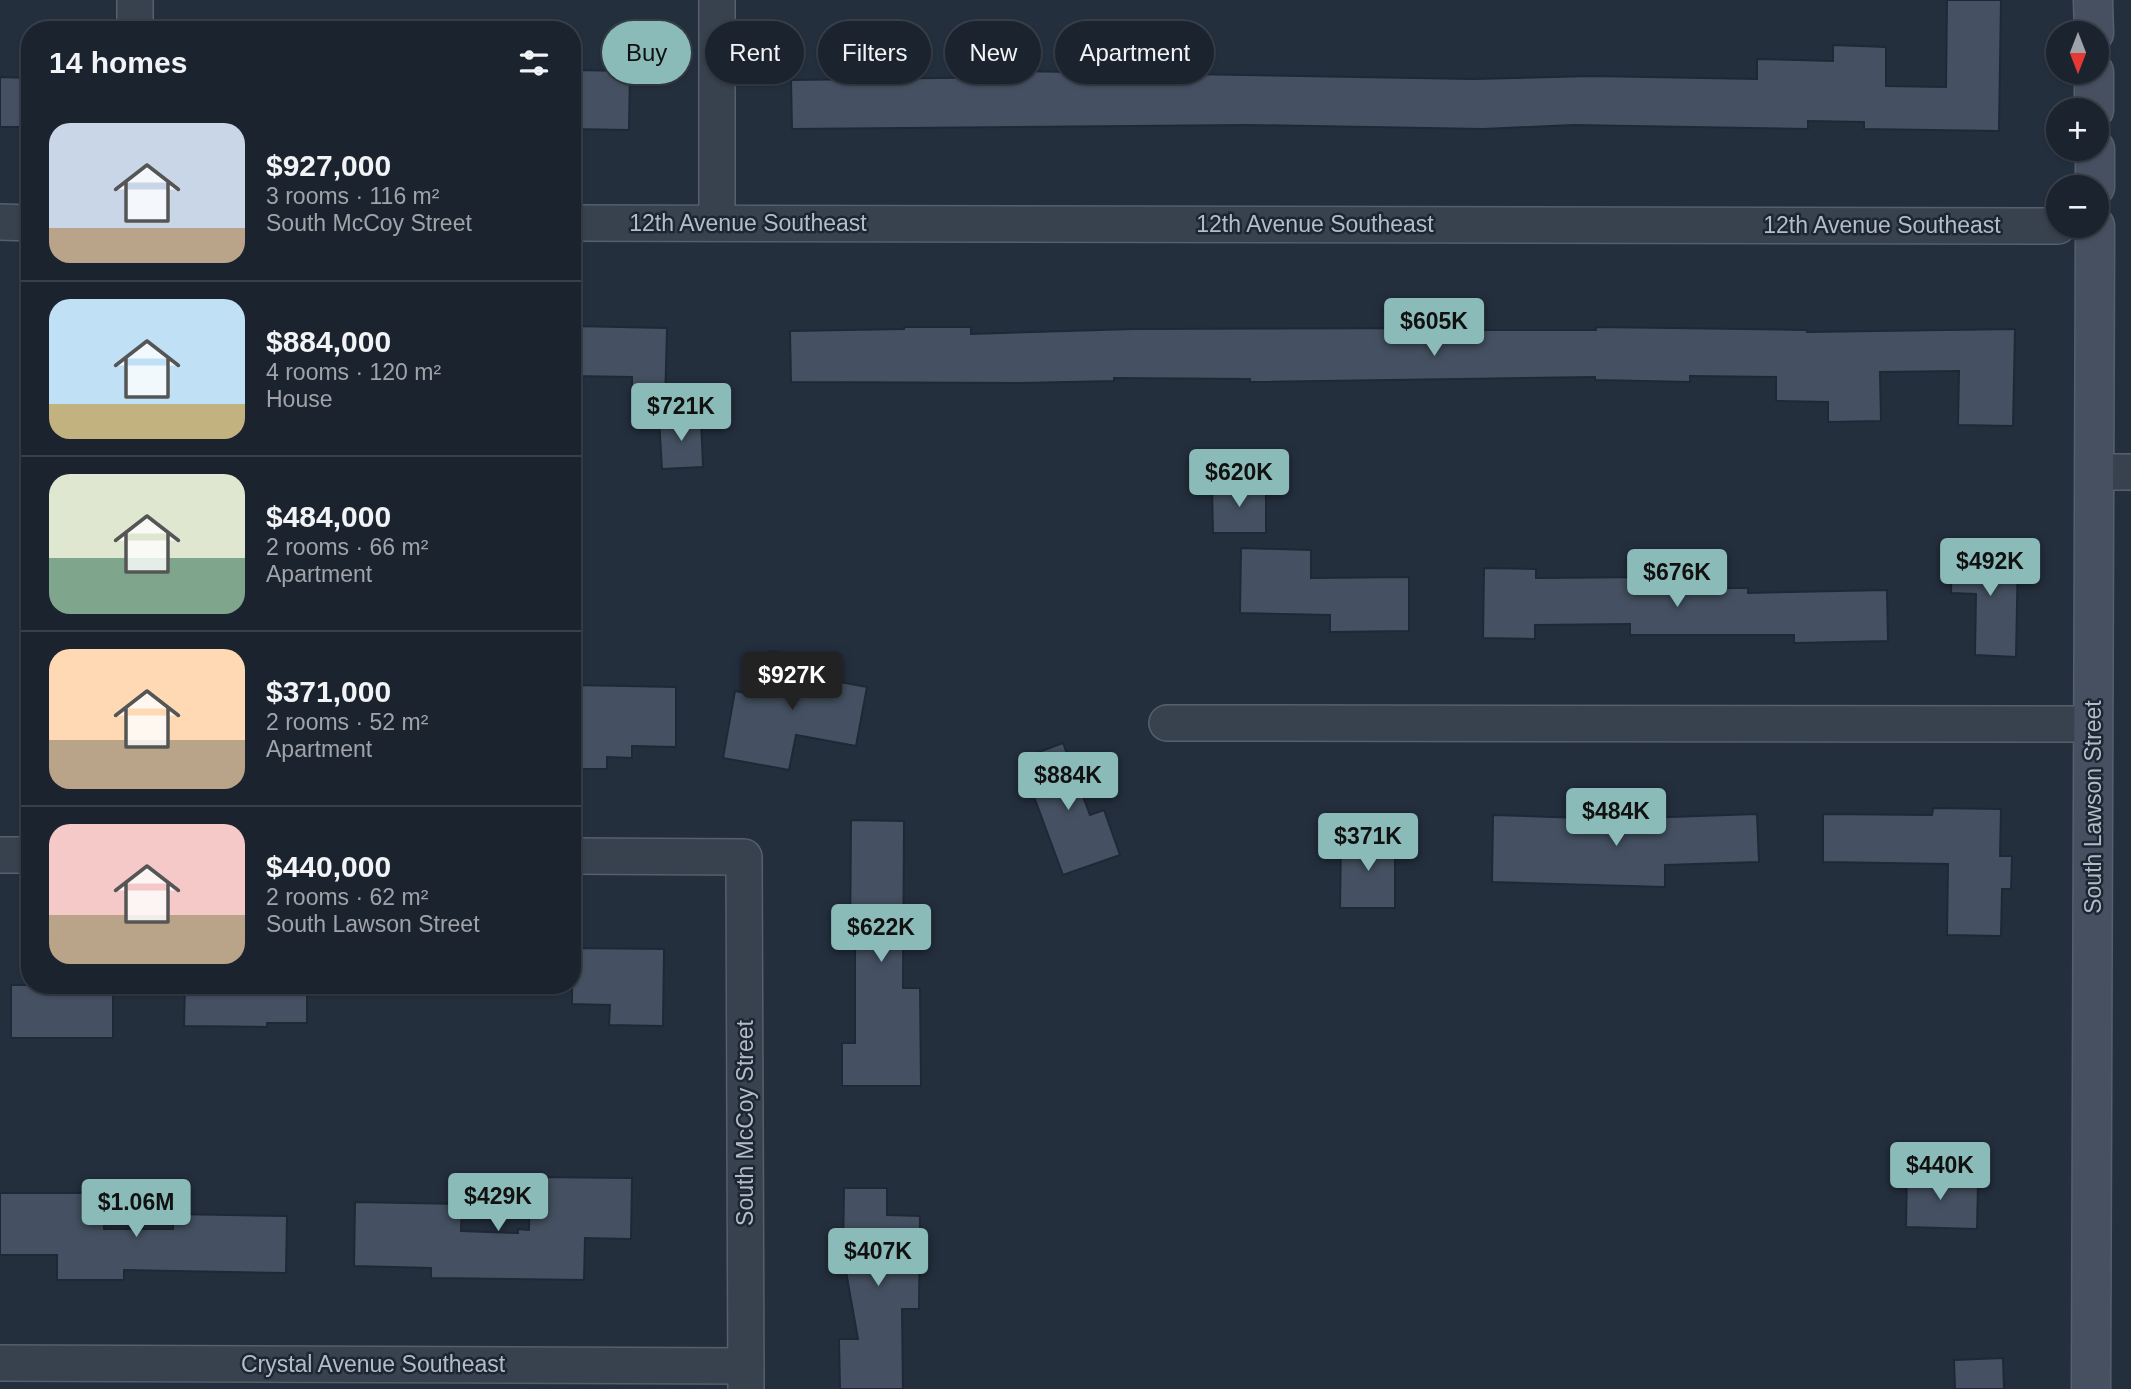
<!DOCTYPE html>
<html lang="en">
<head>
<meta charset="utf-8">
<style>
	body { margin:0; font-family:Arial,sans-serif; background:#242b36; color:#f1f3f6; height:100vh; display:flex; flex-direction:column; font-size:26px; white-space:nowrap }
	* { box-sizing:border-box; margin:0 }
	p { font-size:23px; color:#a0a4aa }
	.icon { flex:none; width:38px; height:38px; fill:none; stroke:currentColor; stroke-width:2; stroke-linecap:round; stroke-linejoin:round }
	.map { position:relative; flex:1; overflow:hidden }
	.panel { position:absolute; left:21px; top:21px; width:560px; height:973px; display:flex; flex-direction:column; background:#1b232e; border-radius:28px; box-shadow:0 2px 5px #0004,0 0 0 2px #39404a }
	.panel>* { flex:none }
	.top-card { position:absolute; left:602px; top:21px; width:665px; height:63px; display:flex; gap:14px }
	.needle { width:46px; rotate:180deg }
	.tools { position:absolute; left:2046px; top:21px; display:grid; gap:14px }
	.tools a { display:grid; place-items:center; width:63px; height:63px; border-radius:50%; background:#1b232e; box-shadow:0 2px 5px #0004,0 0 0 2px #39404a; font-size:35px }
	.price { position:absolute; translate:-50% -60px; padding:0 16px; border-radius:7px; background:#8bbbb9; color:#111; font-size:23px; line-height:46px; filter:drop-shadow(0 2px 4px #0008) }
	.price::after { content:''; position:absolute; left:50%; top:42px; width:21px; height:16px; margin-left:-10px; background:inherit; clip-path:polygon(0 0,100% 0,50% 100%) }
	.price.current { background:#222; color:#fff }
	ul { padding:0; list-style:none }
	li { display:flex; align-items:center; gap:21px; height:175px; padding:0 28px }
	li+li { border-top:2px solid #39404a }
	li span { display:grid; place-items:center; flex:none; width:196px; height:140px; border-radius:21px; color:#555 }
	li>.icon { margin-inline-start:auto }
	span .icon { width:84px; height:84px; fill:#fffc; stroke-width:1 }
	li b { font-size:30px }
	h2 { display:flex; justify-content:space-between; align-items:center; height:84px; padding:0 28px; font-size:30px }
	.chip { padding:0 24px; border-radius:32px; background:#1b232e; box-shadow:0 2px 5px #0004,0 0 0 2px #39404a; font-size:24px; line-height:63px }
	.chip.current { background:#8bbbb9; color:#111 }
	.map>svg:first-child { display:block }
	.building { fill:#455162; stroke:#1f2835; stroke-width:2 }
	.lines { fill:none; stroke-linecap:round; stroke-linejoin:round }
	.street-casing { stroke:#565f6c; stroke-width:38 }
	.secondary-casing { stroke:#565f6c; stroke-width:41 }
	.street { stroke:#38414e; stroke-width:35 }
	.secondary { stroke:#465061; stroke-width:38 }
	.labels { text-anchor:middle; stroke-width:5; stroke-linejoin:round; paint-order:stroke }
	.street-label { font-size:23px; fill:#b4bcc9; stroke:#1d2633 }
</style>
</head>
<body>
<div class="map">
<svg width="2131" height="1389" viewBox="0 0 2131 1389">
	<rect width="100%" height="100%" fill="#242f3e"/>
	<g class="building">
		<path d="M1947 0H2001L1999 131 1864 129V122L1808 121V129L1573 125 1483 129 1248 125 792 129 791 80 1011 77V71L1473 79 1592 76 1757 79V59L1833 61V45L1886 47V86L1946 87Z"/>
		<path d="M572 70 630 71 629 130 572 129Z"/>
		<path d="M0 77 30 78V127H0Z"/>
		<path d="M572 326 667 328 665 404 632 403V377L572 376Z"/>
		<path d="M904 327H971V334L1134 329 1459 328V330H1596V327L1807 330V332L2015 329 2013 426 1958 425 1959 371 1880 372 1881 421 1828 422V402L1776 401V377L1690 376V382L1595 380V377L1250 382V379L1114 378V381L1021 383 791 382 790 331 904 329Z"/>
		<path d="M701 417 703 467 662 469 659 419Z"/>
		<path d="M1266 485V533H1213L1212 487Z"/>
		<path d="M1241 548 1311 550V578L1409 577V631L1330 632V615L1240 613Z"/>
		<path d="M1952 551 2018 553 2016 657 1975 655 1976 594 1951 593Z"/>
		<path d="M1484 568 1536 569V578L1654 577V588H1748V593L1887 590 1888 641 1794 643V635H1630V624L1535 625V639L1483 638Z"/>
		<path d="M770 651 826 661 823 679 867 687 856 746 796 735 789 770 723 758 735 691 762 696Z"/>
		<path d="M572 685 676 687V747L632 746V758L607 757V769H572Z"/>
		<path d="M1063 743 1090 815 1104 810 1120 855 1063 875 1020 759Z"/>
		<path d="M1933 808 2001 809 2000 856H2012L2011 889H2002L2001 936 1947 935 1948 864 1823 862V814L1932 815Z"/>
		<path d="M1757 814 1759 862 1665 865V887L1492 882 1493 815 1611 819Z"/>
		<path d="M851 820 904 821 903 988H920L921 1086H842V1043H855V945H850Z"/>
		<path d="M1341 838 1395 839V908H1340Z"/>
		<path d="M572 948 664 949 663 1026 609 1025 610 1005 572 1004Z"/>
		<rect x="11" y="985" width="102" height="53"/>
		<path d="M185 985H307V1023H267V1027L184 1026Z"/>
		<path d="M1907 1168 1940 1169 1939 1182 1978 1184 1977 1229 1906 1227Z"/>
		<path d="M530 1177 632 1178 631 1239 585 1238 584 1280 431 1278V1268L354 1266 355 1202 462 1204 461 1231 518 1233V1229L529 1230Z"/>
		<path d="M844 1188H887V1215L920 1216 919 1309H902L903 1389H840L839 1339H858L843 1255Z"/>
		<path d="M0 1193H104V1229H173V1214L287 1216 286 1273 124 1270V1280H57V1255H0Z"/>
		<path d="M2003 1358 2004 1389H1955L1954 1360Z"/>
	</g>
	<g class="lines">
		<g class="street-casing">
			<g id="street">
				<path d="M135 0V30"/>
				<path d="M0 222 30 223"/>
				<path d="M572 223 2058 226"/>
				<path d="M717 223V0"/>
				<path d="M2094 472H2131"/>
				<path d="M1167 723 2093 724"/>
				<path d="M0 855H30"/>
				<path d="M572 856 744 857 746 1389"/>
				<path d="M0 1363 746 1366"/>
			</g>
		</g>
		<g class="secondary-casing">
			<g id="secondary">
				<path d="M2093 0 2094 33"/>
				<path d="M2094 72V110"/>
				<path d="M2095 149V187"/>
				<path d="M2091 1389 2095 226"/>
			</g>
		</g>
		<use href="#street" class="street"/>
		<use href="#secondary" class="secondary"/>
	</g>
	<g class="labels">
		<g class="street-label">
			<text x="748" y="231">12th Avenue Southeast</text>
			<text x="1315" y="232">12th Avenue Southeast</text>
			<text x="1882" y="233">12th Avenue Southeast</text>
			<text transform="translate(2093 807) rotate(-90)" y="8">South Lawson Street</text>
			<text transform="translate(745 1123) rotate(-90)" y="8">South McCoy Street</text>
			<text x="373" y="1372">Crystal Avenue Southeast</text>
		</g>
	</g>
</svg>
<div class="tools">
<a><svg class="needle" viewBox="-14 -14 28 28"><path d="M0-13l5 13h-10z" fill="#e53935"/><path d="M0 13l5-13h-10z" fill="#a0a4aa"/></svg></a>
<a>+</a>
<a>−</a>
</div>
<b class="price" style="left:1434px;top:358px">$605K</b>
<b class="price" style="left:681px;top:443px">$721K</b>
<b class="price" style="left:1239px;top:509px">$620K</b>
<b class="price" style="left:1990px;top:598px">$492K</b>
<b class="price" style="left:1677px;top:609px">$676K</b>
<b class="price current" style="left:792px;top:712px">$927K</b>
<b class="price" style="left:1068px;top:812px">$884K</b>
<b class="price" style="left:1616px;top:848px">$484K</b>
<b class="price" style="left:1368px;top:873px">$371K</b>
<b class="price" style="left:881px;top:964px">$622K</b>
<b class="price" style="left:1940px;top:1202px">$440K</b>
<b class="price" style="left:498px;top:1233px">$429K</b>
<b class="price" style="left:136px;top:1239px">$1.06M</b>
<b class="price" style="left:878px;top:1288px">$407K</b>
<div class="top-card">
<a class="chip current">Buy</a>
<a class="chip">Rent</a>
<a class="chip">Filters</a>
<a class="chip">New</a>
<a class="chip">Apartment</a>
</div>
<section class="panel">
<h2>14 homes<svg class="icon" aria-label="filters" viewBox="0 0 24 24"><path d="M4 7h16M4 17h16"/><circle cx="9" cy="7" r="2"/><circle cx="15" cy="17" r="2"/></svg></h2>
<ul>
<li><span style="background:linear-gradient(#c9d6e8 75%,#b9a48a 0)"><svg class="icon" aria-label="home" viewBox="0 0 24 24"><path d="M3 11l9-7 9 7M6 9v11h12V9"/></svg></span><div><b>$927,000</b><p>3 rooms · 116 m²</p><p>South McCoy Street</p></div></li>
<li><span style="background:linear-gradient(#bfe0f5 75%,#c2b280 0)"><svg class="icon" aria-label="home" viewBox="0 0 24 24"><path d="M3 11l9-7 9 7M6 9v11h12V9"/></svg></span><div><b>$884,000</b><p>4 rooms · 120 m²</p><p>House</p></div></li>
<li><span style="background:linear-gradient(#dfe7d0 60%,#7fa58c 0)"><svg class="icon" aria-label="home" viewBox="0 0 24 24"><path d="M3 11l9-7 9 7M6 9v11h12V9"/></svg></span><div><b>$484,000</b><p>2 rooms · 66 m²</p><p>Apartment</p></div></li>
<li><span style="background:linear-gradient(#ffd9b3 65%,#b9a48a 0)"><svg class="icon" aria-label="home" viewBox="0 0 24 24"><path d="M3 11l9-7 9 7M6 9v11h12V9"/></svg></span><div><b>$371,000</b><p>2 rooms · 52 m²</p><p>Apartment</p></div></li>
<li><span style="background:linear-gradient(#f6c9c9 65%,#b9a48a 0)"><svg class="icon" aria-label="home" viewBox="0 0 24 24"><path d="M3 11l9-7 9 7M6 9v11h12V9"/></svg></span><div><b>$440,000</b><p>2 rooms · 62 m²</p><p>South Lawson Street</p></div></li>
</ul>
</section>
</div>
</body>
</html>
